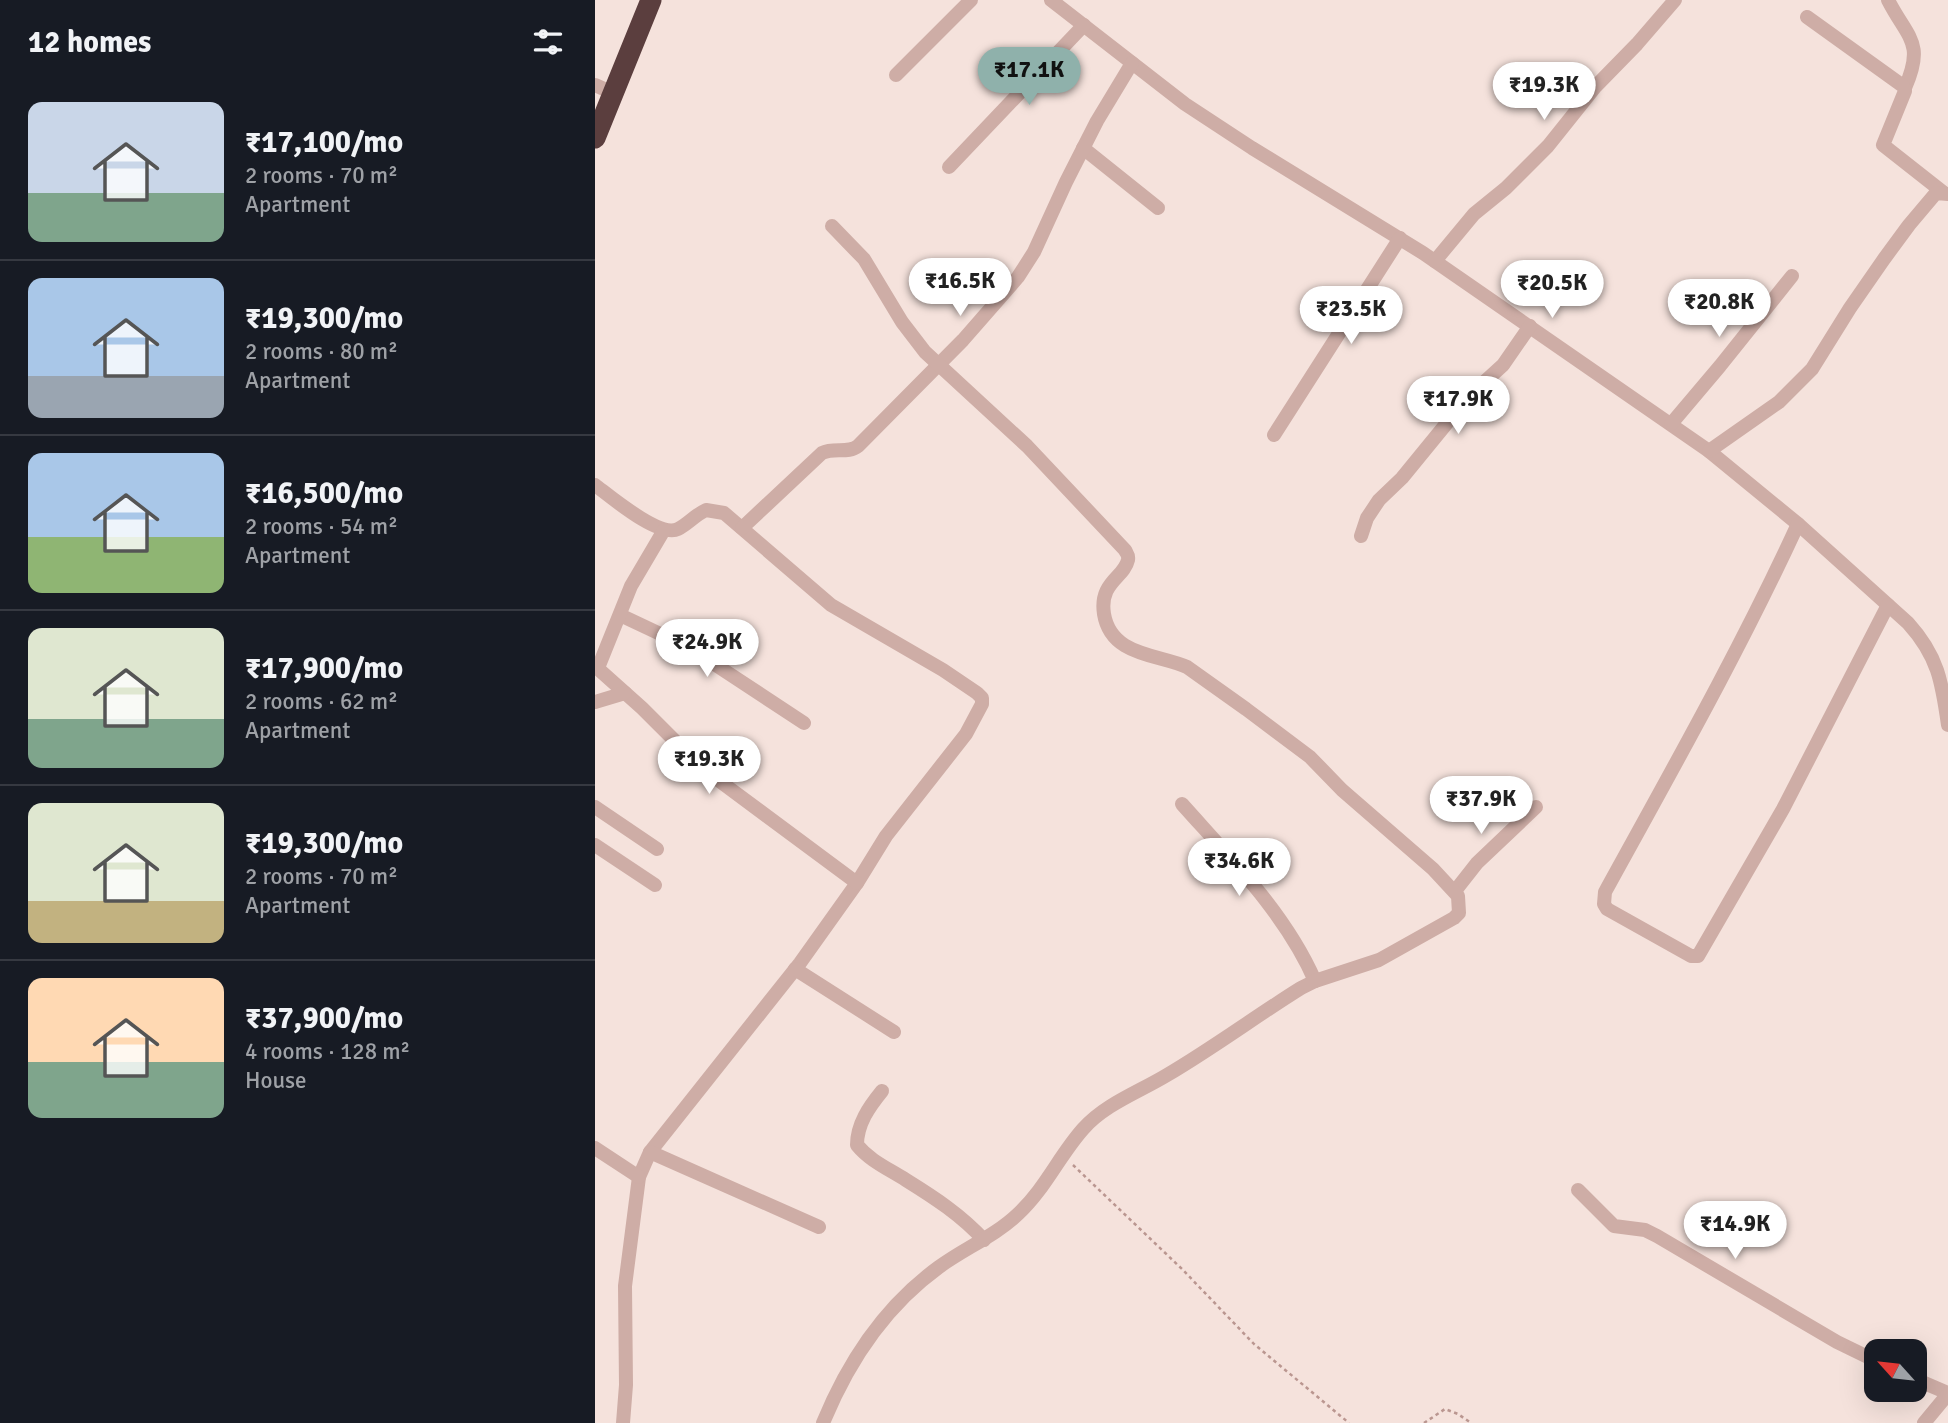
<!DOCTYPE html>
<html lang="en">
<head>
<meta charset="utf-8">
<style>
	body { margin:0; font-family:Signika,sans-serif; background:#242831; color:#f1f3f6; height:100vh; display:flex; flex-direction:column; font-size:26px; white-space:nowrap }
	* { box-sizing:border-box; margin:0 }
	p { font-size:23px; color:#9ea1a6 }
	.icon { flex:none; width:38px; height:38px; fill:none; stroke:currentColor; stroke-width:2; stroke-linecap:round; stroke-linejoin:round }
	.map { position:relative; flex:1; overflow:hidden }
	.side { display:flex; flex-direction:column; background:#171b24; width:595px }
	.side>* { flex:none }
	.needle { width:46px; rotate:297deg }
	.fabs { position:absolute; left:1269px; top:1339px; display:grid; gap:14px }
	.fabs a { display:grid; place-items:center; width:63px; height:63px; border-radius:14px; background:#171b24; box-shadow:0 7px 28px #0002; font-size:35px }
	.price { position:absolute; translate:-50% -60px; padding:0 16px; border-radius:24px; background:#fff; color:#222; font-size:23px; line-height:46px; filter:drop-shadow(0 2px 4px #0008) }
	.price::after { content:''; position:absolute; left:50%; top:42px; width:21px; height:16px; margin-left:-10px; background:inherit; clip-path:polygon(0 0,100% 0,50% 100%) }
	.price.current { background:#8fb1ab; color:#111 }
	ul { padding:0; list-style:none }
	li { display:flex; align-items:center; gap:21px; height:175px; padding:0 28px }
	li+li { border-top:2px solid #363941 }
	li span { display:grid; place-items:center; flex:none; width:196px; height:140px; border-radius:14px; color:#555 }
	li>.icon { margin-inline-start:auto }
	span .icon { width:84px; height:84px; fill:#fffc; stroke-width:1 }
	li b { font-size:30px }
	h2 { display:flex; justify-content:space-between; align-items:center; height:84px; padding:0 28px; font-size:30px }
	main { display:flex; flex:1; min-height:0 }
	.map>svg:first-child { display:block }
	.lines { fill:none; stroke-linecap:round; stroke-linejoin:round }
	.path { stroke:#ba9690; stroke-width:2.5; stroke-dasharray:3.5 3.5; stroke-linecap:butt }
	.minor { stroke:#ceada6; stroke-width:14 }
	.highway { stroke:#5b3e3e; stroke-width:21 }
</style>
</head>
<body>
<main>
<section class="side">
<h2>12 homes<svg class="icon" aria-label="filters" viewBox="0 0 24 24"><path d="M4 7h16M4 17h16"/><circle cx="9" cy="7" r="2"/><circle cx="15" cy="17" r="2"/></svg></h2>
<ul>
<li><span style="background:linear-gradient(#c9d6e8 65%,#7fa58c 0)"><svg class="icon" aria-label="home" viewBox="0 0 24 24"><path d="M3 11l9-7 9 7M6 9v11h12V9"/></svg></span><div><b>₹17,100/mo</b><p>2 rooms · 70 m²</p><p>Apartment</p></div></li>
<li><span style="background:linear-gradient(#a9c7e8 70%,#9aa5b1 0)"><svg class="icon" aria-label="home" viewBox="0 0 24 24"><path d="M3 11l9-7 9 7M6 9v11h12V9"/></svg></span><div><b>₹19,300/mo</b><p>2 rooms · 80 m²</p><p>Apartment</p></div></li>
<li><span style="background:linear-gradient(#a9c7e8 60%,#8fb573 0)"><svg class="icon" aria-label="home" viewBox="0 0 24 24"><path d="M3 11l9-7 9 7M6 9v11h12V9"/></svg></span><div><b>₹16,500/mo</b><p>2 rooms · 54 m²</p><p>Apartment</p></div></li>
<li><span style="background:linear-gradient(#dfe7d0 65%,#7fa58c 0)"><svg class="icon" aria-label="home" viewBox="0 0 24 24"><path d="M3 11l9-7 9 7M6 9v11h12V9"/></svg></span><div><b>₹17,900/mo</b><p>2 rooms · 62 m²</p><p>Apartment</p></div></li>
<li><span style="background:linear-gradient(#dfe7d0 70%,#c2b280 0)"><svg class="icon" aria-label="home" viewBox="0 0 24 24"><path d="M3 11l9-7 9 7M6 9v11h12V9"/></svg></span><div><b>₹19,300/mo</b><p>2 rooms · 70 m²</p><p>Apartment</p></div></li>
<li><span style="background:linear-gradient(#ffd9b3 60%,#7fa58c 0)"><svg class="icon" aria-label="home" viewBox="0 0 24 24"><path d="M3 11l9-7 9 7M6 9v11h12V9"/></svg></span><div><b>₹37,900/mo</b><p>4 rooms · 128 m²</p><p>House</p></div></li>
</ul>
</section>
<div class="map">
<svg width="1353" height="1423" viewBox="0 0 1353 1423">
	<rect width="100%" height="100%" fill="#f5e2dc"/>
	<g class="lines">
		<g class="path">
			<path d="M478 1165 587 1269 659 1344 754 1423"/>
			<path d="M829 1423 850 1409 863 1414 876 1423"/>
		</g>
		<g class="minor">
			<path d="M456 0 590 104 657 148 828 253 1114 451 1203 524 1313 623C1343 656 1347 682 1353 725"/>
			<path d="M1293 0C1313 39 1330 42 1310 88"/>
			<path d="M1212 17 1308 86 1310 91 1288 145 1349 193"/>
			<path d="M301 75 376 0"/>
			<path d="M0 85 18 93"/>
			<path d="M488 148 563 208"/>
			<path d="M354 167 489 25"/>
			<path d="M840 261 879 214 911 188 953 146 1001 86 1042 44 1080 0"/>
			<path d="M1076 424 1125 366 1197 276"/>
			<path d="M679 435 805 238"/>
			<path d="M1114 451 1184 402 1217 369 1255 308 1289 259 1314 225 1341 193 1353 194"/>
			<path d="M0 485C16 497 64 538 83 529 93 524 100 515 111 510L129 513 236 605 348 670 382 693 387 698V704L371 734 291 836 262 883 205 963 55 1152 44 1177 30 1286 31 1385 28 1423"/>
			<path d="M1203 524C1145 650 1077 770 1010 892L1009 904 1012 909 1096 956H1103L1188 809 1293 605"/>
			<path d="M147 528 227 453C239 447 253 454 263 446L368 340 423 277 439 252 471 182 502 121 537 63"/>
			<path d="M766 536 772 518 784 500 807 478 874 396 908 365 935 326"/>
			<path d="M25 615 95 648 209 723"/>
			<path d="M0 666 47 708 107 768 262 883"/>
			<path d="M3 668 36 586 69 530"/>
			<path d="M0 702 30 693"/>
			<path d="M587 804C635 858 691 914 720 981"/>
			<path d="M0 807 62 849"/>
			<path d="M0 845 60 885"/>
			<path d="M860 891 882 863 941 807"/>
			<path d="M200 969 299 1032"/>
			<path d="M287 1091C274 1107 262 1124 262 1145 275 1161 294 1169 311 1180 340 1198 366 1215 389 1240"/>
			<path d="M0 1148 44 1177"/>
			<path d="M55 1152 224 1227"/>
			<path d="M983 1190 1019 1226 1050 1230 1062 1236 1242 1342 1281 1361"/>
			<path d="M1320 1379 1353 1393"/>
			<path d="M228 1423C253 1362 290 1306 344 1267 370 1248 400 1236 423 1214 450 1189 464 1156 488 1129 510 1104 544 1092 572 1075 618 1048 661 1016 706 988L720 981 784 960 859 918 864 913 863 896 838 869 747 790 715 757 651 709 592 667C562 654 516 656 509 614 504 582 529 578 533 560 534 555 532 554 530 550L432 446 330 352 307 322 269 259 237 226"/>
			<path d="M1329 1423 1353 1394"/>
		</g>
		<path class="highway" d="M0 138 56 0"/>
	</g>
</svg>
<div class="fabs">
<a><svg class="needle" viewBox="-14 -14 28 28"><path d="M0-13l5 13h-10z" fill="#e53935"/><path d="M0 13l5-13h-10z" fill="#9ea1a6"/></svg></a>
</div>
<b class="price current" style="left:434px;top:107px">₹17.1K</b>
<b class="price" style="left:949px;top:122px">₹19.3K</b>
<b class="price" style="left:365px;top:318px">₹16.5K</b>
<b class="price" style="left:957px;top:320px">₹20.5K</b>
<b class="price" style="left:1124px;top:339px">₹20.8K</b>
<b class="price" style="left:756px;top:346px">₹23.5K</b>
<b class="price" style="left:863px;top:436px">₹17.9K</b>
<b class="price" style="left:112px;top:679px">₹24.9K</b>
<b class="price" style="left:114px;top:796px">₹19.3K</b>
<b class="price" style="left:886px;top:836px">₹37.9K</b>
<b class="price" style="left:644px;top:898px">₹34.6K</b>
<b class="price" style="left:1140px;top:1261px">₹14.9K</b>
</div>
</main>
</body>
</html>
